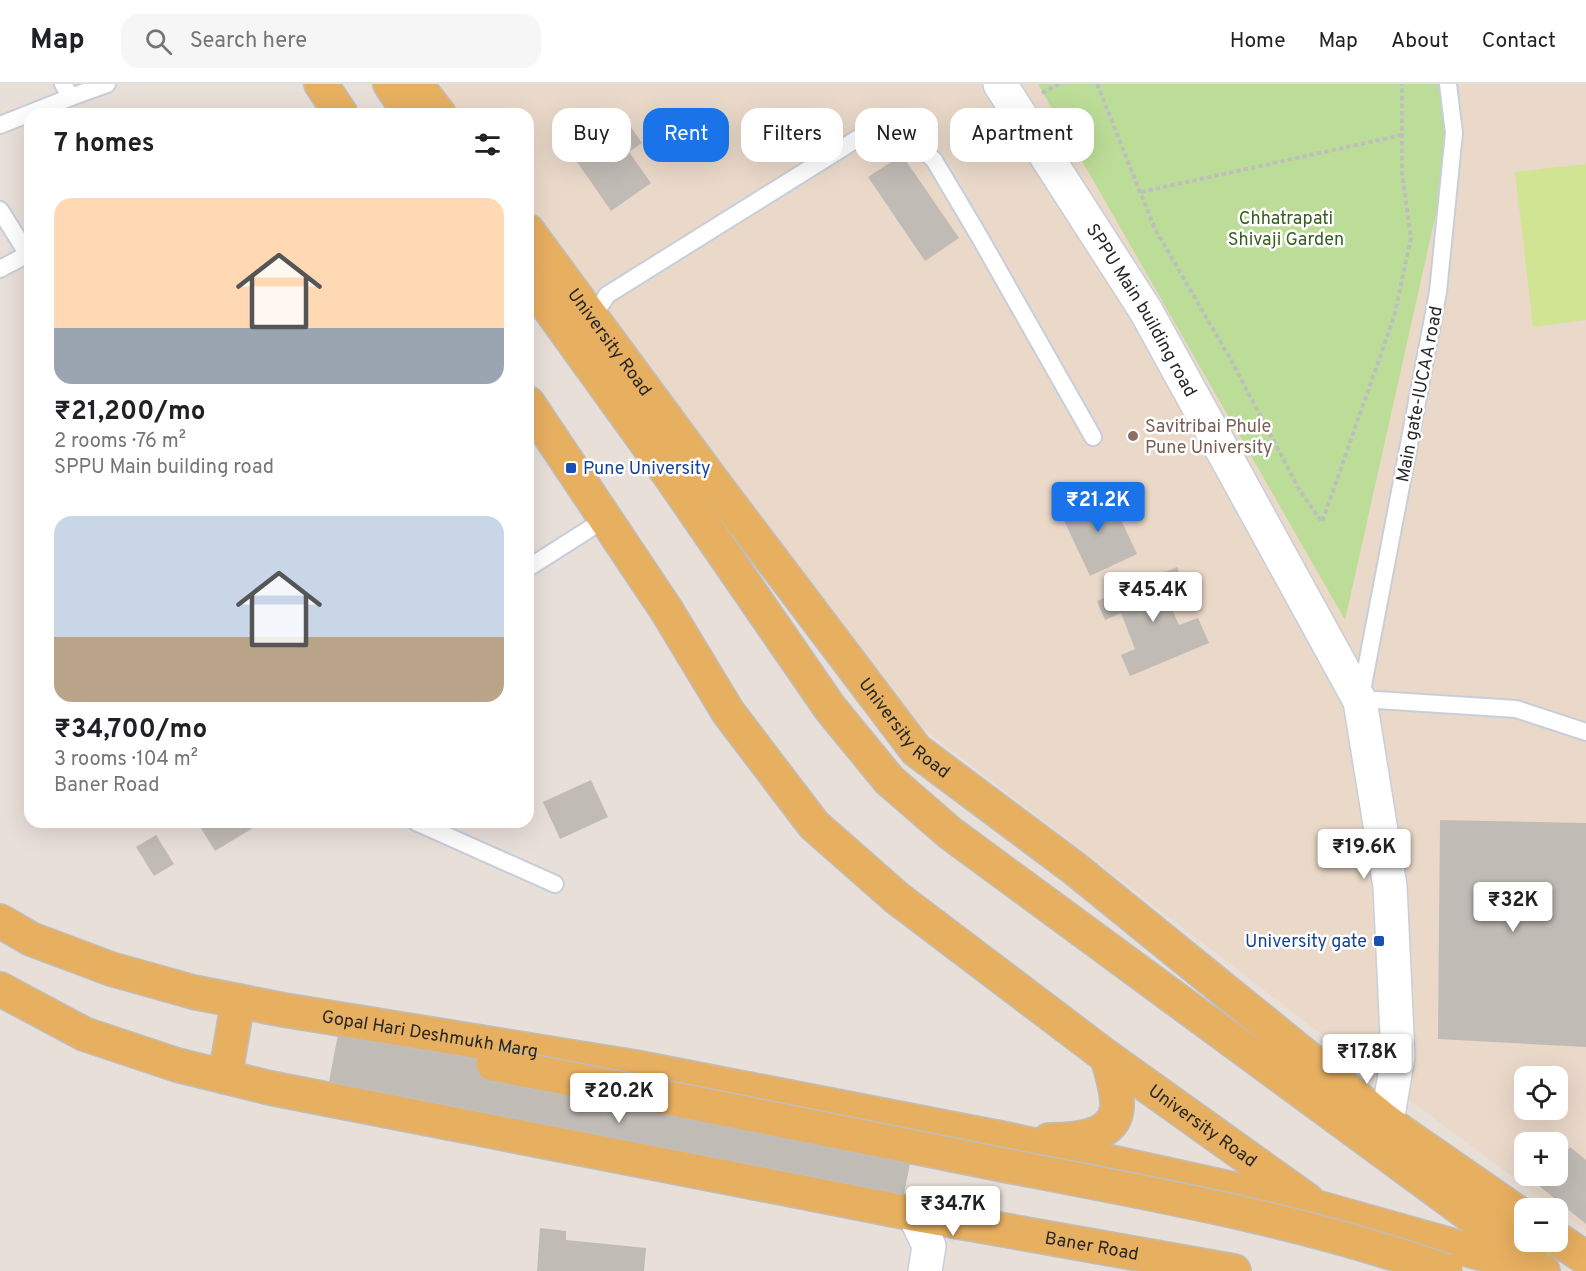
<!DOCTYPE html>
<html lang="en">
<head>
<meta charset="utf-8">
<style>
	body { margin:0; font-family:Overpass,sans-serif; background:#f6f6f6; color:#202124; height:100vh; display:flex; flex-direction:column; font-size:22px; white-space:nowrap }
	* { box-sizing:border-box; margin:0 }
	p { font-size:20px; color:#757577 }
	.icon { flex:none; width:33px; height:33px; fill:none; stroke:currentColor; stroke-width:2; stroke-linecap:round; stroke-linejoin:round }
	.map { position:relative; flex:1; overflow:hidden }
	.details { position:absolute; left:24px; top:24px; width:510px; height:720px; display:flex; flex-direction:column; background:#fff; border-radius:18px; box-shadow:0 6px 24px #0002 }
	.details>* { flex:none }
	.top-card { position:absolute; left:552px; top:24px; width:570px; height:54px; display:flex; gap:12px }
	.tools { position:absolute; left:1514px; top:982px; display:grid; gap:12px }
	.tools a { display:grid; place-items:center; width:54px; height:54px; border-radius:12px; background:#fff; box-shadow:0 6px 24px #0002; font-size:30px }
	.price { position:absolute; translate:-50% -51px; padding:0 14px; border-radius:6px; background:#fff; color:#222; font-size:20px; line-height:39px; filter:drop-shadow(0 2px 3px #0008) }
	.price::after { content:''; position:absolute; left:50%; top:36px; width:18px; height:14px; margin-left:-9px; background:inherit; clip-path:polygon(0 0,100% 0,50% 100%) }
	.price.selected { background:#1a73e8; color:#fff }
	ul { padding:0; list-style:none }
	li { display:grid; align-content:center; gap:12px; height:318px; padding:0 30px }
	li span { display:grid; place-items:center; height:186px; border-radius:18px; color:#555 }
	li>.icon { margin-inline-start:auto }
	span .icon { width:108px; height:108px; fill:#fffc; stroke-width:1 }
	li b { font-size:26px }
	h2 { display:flex; justify-content:space-between; align-items:center; height:72px; padding:0 30px; font-size:26px }
	.pill { padding:0 21px; border-radius:18px; background:#fff; box-shadow:0 6px 24px #0002; font-size:21px; line-height:54px }
	.pill.selected { background:#1a73e8; color:#fff }
	header { display:flex; align-items:center; gap:36px; box-sizing:border-box; height:84px; padding:0 30px; background:#fff; border-bottom:2px solid #e0e0e0 }
	header strong { font-size:28px }
	nav { display:flex; gap:33px; margin-inline-start:auto; font-size:21px }
	.search { width:420px; height:54px; background:#f6f6f6; display:flex; align-items:center; gap:15px; box-sizing:border-box; padding:0 21px; border-radius:18px; color:#757577; font-size:22px }
	.map>svg:first-child { display:block }
	.education { fill:#ead9c9; fill-rule:evenodd }
	.green { fill:#bcdd98 }
	.pitch { fill:#d1e494 }
	.building { fill:#c1bbb5 }
	.lines { fill:none; stroke-linecap:round; stroke-linejoin:round }
	.lane-casing { stroke:#c8ced9; stroke-width:20 }
	.street-casing { stroke:#c8ced9; stroke-width:36 }
	.secondary-casing { stroke:#c8ced9; stroke-width:36 }
	.primary-casing { stroke:#bebebe; stroke-width:36 }
	.path { stroke:#bebebe; stroke-width:4; stroke-dasharray:4.5 3; stroke-linecap:butt }
	.lane { stroke:#fff; stroke-width:16 }
	.street { stroke:#fff; stroke-width:33 }
	.secondary { stroke:#fff; stroke-width:33 }
	.primary { stroke:#e7af60; stroke-width:33 }
	.primary-bridge-casing { stroke:#bebebe; stroke-width:36; stroke-linecap:butt }
	.primary-bridge { stroke:#e7af60; stroke-width:33 }
	.education-dot { fill:#8d6e63; stroke:#fff; stroke-width:2 }
	.transit-dot { fill:#1a4fb4; stroke:#fff; stroke-width:2 }
	.labels { text-anchor:middle; stroke-width:5; stroke-linejoin:round; paint-order:stroke }
	.park-label { font-size:18px; fill:#375e1d; stroke:#fff }
	.street-label { font-size:18px; fill:#272727; stroke:#fff }
	.education-label { font-size:18px; fill:#785e54; stroke:#fff; text-anchor:start }
	.transit-label { font-size:18px; fill:#164399; stroke:#fff; text-anchor:start }
</style>
</head>
<body>
<header>
<strong>Map</strong>
<div class="search"><svg class="icon" aria-label="search" viewBox="0 0 24 24"><circle cx="10" cy="10" r="6"/><path d="M15 15l6 6"/></svg>Search here</div>
<nav><a>Home</a><a>Map</a><a>About</a><a>Contact</a></nav>
</header>
<div class="map">
<svg width="1586" height="1187" viewBox="0 0 1586 1187">
	<rect width="100%" height="100%" fill="#e9dfd9"/>
	<path class="education" d="M440 0H1586V1147L1347 970 833 575 528 129V30H460ZM1524 993H1557V1026H1524ZM1524 1059H1557V1092H1524Z"/>
	<path class="green" d="M1038 0H1449L1454 49 1345 536Z"/>
	<path class="pitch" d="M1586 80V236L1533 243 1515 88Z"/>
	<g class="building">
		<path d="M624 33 642 59 629 68 651 99 611 127 571 69Z"/>
		<path d="M902 71 959 154 925 177 868 93Z"/>
		<path d="M1107 406 1137 470 1090 492 1060 428Z"/>
		<path d="M1177 483 1183 499 1164 507 1179 541 1198 534 1209 559 1130 592 1121 571 1135 565 1121 529 1105 536 1097 517Z"/>
		<path d="M591 696 608 733 560 755 543 718Z"/>
		<path d="M1440 736 1586 739V963L1438 955Z"/>
		<path d="M197 738H263L215 767Z"/>
		<path d="M156 751 174 780 154 792 136 763Z"/>
		<path d="M340 940 916 1050 898 1139 323 1029Z"/>
		<path d="M1570 1063 1586 1076V1140L1538 1101 1546 1092H1557V1079Z"/>
		<path d="M540 1144 566 1147V1156L646 1164 644 1187H537Z"/>
	</g>
	<g class="lines">
		<g class="lane-casing">
			<g id="lane">
				<path d="M63 0 71 13 107 0"/>
				<path d="M1448 0 1454 49 1438 208 1360 617 1377 616 1516 625 1586 648"/>
				<path d="M0 41 71 13"/>
				<path d="M0 126 30 174"/>
				<path d="M0 185 30 169"/>
				<path d="M593 233 607 211 876 43H891L906 50 934 76 979 152 1093 353"/>
				<path d="M528 484 605 435"/>
				<path d="M416 738 555 800"/>
			</g>
		</g>
		<g class="street-casing">
			<g id="street">
				<path id="s1" d="M1000 0 1146 227 1360 617 1390 802 1398 972 1387 1038"/>
			</g>
		</g>
		<g class="secondary-casing">
			<path id="secondary" d="M914 1130 929 1162 925 1187"/>
		</g>
		<g class="primary-casing">
			<g id="primary">
				<path d="M321 0 341 30"/>
				<path d="M390 0 410 30"/>
				<path d="M416 0 439 30"/>
				<path id="s2" d="M528 147 711 395 916 666 1074 784 1387 1038 1524 1133"/>
				<path d="M528 195 673 396 830 624 889 696 950 749 1531 1176"/>
				<path id="s3" d="M528 319 667 527 728 628 814 741 897 814 1107 973 1307 1116"/>
				<path id="s4" d="M0 837 31 855 111 885 193 908 284 926 635 983 1011 1056 1316 1123 1543 1187"/>
				<path id="s5" d="M0 905 84 950 177 981 270 1004 914 1130 1234 1187"/>
				<path d="M225 993 238 917"/>
				<path d="M1049 1056C1072 1056 1115 1054 1117 1023 1118 1006 1111 988 1107 973"/>
				<path d="M1557 1155 1586 1174"/>
			</g>
		</g>
		<g class="path">
			<path d="M1097 0 1155 145 1231 276 1300 407 1322 438 1394 233 1411 154 1402 89V0"/>
			<path d="M1042 9 1059 0"/>
			<path d="M1141 108 1402 51"/>
		</g>
		<use href="#lane" class="lane"/>
		<use href="#street" class="street"/>
		<use href="#secondary" class="secondary"/>
		<use href="#primary" class="primary"/>
		<g class="primary-bridge-casing">
			<path id="primary-bridge" d="M493 980C663 1012 833 1047 1003 1081 1153 1110 1302 1136 1446 1187"/>
		</g>
		<use href="#primary-bridge" class="primary-bridge"/>
	</g>
	<circle class="education-dot" cx="1133" cy="352" r="6"/>
	<g class="transit-dot">
		<rect x="565" y="378" width="12" height="12" rx="3"/>
		<rect x="1373" y="851" width="12" height="12" rx="3"/>
	</g>
	<g class="labels">
		<g class="park-label">
			<text x="1286" y="140">Chhatrapati<tspan x="1286" dy="21">Shivaji Garden</tspan></text>
		</g>
		<g class="street-label">
			<text dy="6" stroke="none"><textPath href="#s1" startOffset="267">SPPU Main building road</textPath></text>
			<text dy="6" stroke="none"><textPath href="#s2" startOffset="138">University Road</textPath></text>
			<text transform="translate(1419 310) rotate(-79)" y="6">Main gate-IUCAA road</text>
			<text dy="6" stroke="none"><textPath href="#s2" startOffset="624">University Road</textPath></text>
			<text dy="6" stroke="none"><textPath href="#s4" startOffset="447">Gopal Hari Deshmukh Marg</textPath></text>
			<text dy="6" stroke="none"><textPath href="#s3" startOffset="1002">University Road</textPath></text>
			<text dy="6" stroke="none"><textPath href="#s5" startOffset="1126">Baner Road</textPath></text>
		</g>
		<g class="education-label">
			<text x="1145" y="348">Savitribai Phule<tspan x="1145" dy="21">Pune University</tspan></text>
		</g>
		<g class="transit-label">
			<text x="583" y="390">Pune University</text>
			<text x="1367" y="863" text-anchor="end">University gate</text>
		</g>
	</g>
</svg>
<div class="tools">
<a><svg class="icon" aria-label="locate" viewBox="0 0 24 24"><circle cx="12" cy="12" r="6"/><path d="M12 2v4M12 18v4M2 12h4M18 12h4"/></svg></a>
<a>+</a>
<a>−</a>
</div>
<b class="price selected" style="left:1098px;top:449px">₹21.2K</b>
<b class="price" style="left:1153px;top:539px">₹45.4K</b>
<b class="price" style="left:1364px;top:796px">₹19.6K</b>
<b class="price" style="left:1513px;top:849px">₹32K</b>
<b class="price" style="left:1367px;top:1001px">₹17.8K</b>
<b class="price" style="left:619px;top:1040px">₹20.2K</b>
<b class="price" style="left:953px;top:1153px">₹34.7K</b>
<div class="top-card">
<a class="pill">Buy</a>
<a class="pill selected">Rent</a>
<a class="pill">Filters</a>
<a class="pill">New</a>
<a class="pill">Apartment</a>
</div>
<section class="details">
<h2>7 homes<svg class="icon" aria-label="filters" viewBox="0 0 24 24"><path d="M4 7h16M4 17h16"/><circle cx="9" cy="7" r="2"/><circle cx="15" cy="17" r="2"/></svg></h2>
<ul>
<li><span style="background:linear-gradient(#ffd9b3 70%,#9aa5b1 0)"><svg class="icon" aria-label="home" viewBox="0 0 24 24"><path d="M3 11l9-7 9 7M6 9v11h12V9"/></svg></span><div><b>₹21,200/mo</b><p>2 rooms · 76 m²</p><p>SPPU Main building road</p></div></li>
<li><span style="background:linear-gradient(#c9d6e8 65%,#b9a48a 0)"><svg class="icon" aria-label="home" viewBox="0 0 24 24"><path d="M3 11l9-7 9 7M6 9v11h12V9"/></svg></span><div><b>₹34,700/mo</b><p>3 rooms · 104 m²</p><p>Baner Road</p></div></li>
</ul>
</section>
</div>
</body>
</html>
